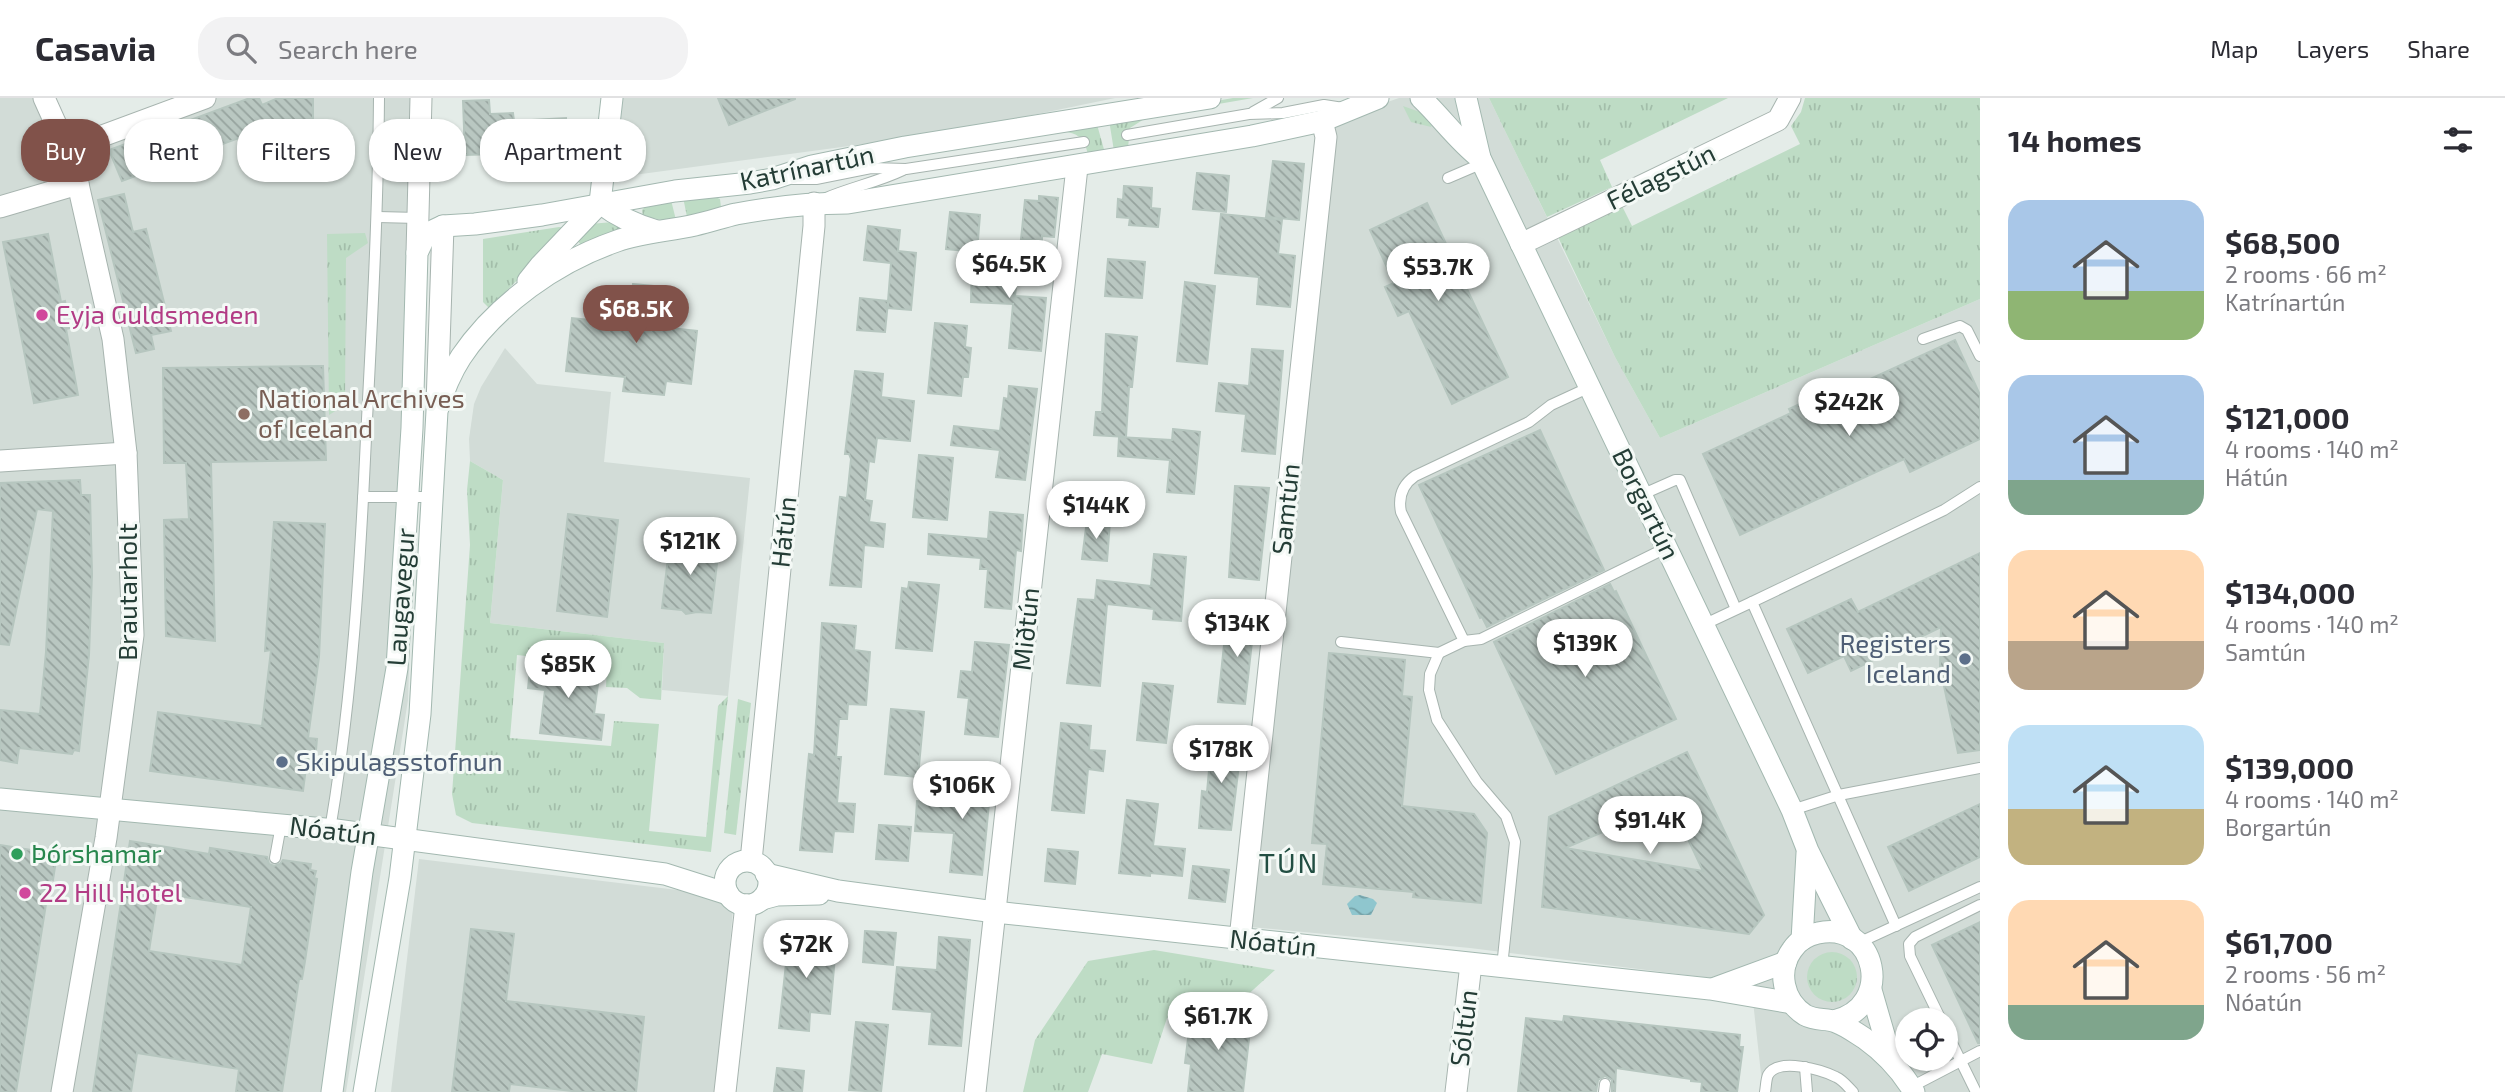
<!DOCTYPE html>
<html lang="en">
<head>
<meta charset="utf-8">
<style>
	body { margin:0; font-family:"Exo 2",sans-serif; background:#f2f2f3; color:#2b2b33; height:100vh; display:flex; flex-direction:column; font-size:26px; white-space:nowrap }
	* { box-sizing:border-box; margin:0 }
	p { font-size:23px; color:#7c7c81 }
	.icon { flex:none; width:38px; height:38px; fill:none; stroke:currentColor; stroke-width:2; stroke-linecap:round; stroke-linejoin:round }
	.map { position:relative; flex:1; overflow:hidden }
	.side { display:flex; flex-direction:column; background:#fff; width:525px }
	.side>* { flex:none }
	.banner { position:absolute; left:21px; top:21px; width:665px; height:63px; display:flex; gap:14px }
	.fabs { position:absolute; left:1895px; top:910px; display:grid; gap:14px }
	.fabs a { display:grid; place-items:center; width:63px; height:63px; border-radius:50%; background:#fff; box-shadow:0 2px 5px #0004; font-size:35px }
	.price { position:absolute; translate:-50% -60px; padding:0 16px; border-radius:24px; background:#fff; color:#222; font-size:23px; line-height:46px; filter:drop-shadow(0 2px 4px #0008) }
	.price::after { content:''; position:absolute; left:50%; top:42px; width:21px; height:16px; margin-left:-10px; background:inherit; clip-path:polygon(0 0,100% 0,50% 100%) }
	.price.selected { background:#81524a; color:#fff }
	ul { padding:0; list-style:none }
	li { display:flex; align-items:center; gap:21px; height:175px; padding:0 28px }
	li span { display:grid; place-items:center; flex:none; width:196px; height:140px; border-radius:21px; color:#555 }
	li>.icon { margin-inline-start:auto }
	span .icon { width:84px; height:84px; fill:#fffc; stroke-width:1 }
	li b { font-size:30px }
	h2 { display:flex; justify-content:space-between; align-items:center; height:84px; padding:0 28px; font-size:30px }
	.tag { padding:0 24px; border-radius:28px; background:#fff; box-shadow:0 2px 5px #0004; font-size:24px; line-height:63px }
	.tag.selected { background:#81524a; color:#fff }
	header { display:flex; align-items:center; gap:42px; box-sizing:border-box; height:98px; padding:0 35px; background:#fff; border-bottom:2px solid #e1e1e2 }
	header strong { font-size:33px }
	nav { display:flex; gap:38px; margin-inline-start:auto; font-size:24px }
	.search { width:490px; height:63px; background:#f2f2f3; display:flex; align-items:center; gap:18px; box-sizing:border-box; padding:0 24px; border-radius:28px; color:#7c7c81; font-size:26px }
	main { display:flex; flex:1; min-height:0 }
	.map>svg:first-child { display:block }
	.built { fill:#d2dcd7; fill-rule:evenodd }
	.grass { fill:url(#grass-tufts) }
	.water { fill:url(#water-waves) }
	.building { fill:url(#building-back-hatch); stroke:#b6c6bf; stroke-width:2; fill-rule:evenodd }
	.lines { fill:none; stroke-linecap:round; stroke-linejoin:round }
	.lane-casing { stroke:#a7b4af; stroke-width:12 }
	.street-casing { stroke:#a7b4af; stroke-width:23 }
	.secondary-casing { stroke:#a3b8b0; stroke-width:23 }
	.lane { stroke:#fff; stroke-width:10 }
	.street { stroke:#fff; stroke-width:21 }
	.secondary { stroke:#fff; stroke-width:21 }
	.hotel-dot { fill:#d1479c; stroke:#f4f9f6; stroke-width:2.5 }
	.education-dot { fill:#8d6e63; stroke:#f4f9f6; stroke-width:2.5 }
	.service-dot { fill:#5c6f8a; stroke:#f4f9f6; stroke-width:2.5 }
	.leisure-dot { fill:#2e9e5b; stroke:#f4f9f6; stroke-width:2.5 }
	.labels { text-anchor:middle; stroke-width:6; stroke-linejoin:round; paint-order:stroke }
	.street-label { font-size:26px; fill:#243d36; stroke:#f4f9f6 }
	.hotel-label { font-size:26px; fill:#b23c85; stroke:#f4f9f6; text-anchor:start }
	.education-label { font-size:26px; fill:#785e54; stroke:#f4f9f6; text-anchor:start }
	.service-label { font-size:26px; fill:#4e5e75; stroke:#f4f9f6; text-anchor:end }
	.leisure-label { font-size:26px; fill:#27864d; stroke:#f4f9f6; text-anchor:start }
	.neighbourhood-label { font-size:28px; letter-spacing:2px; fill:#214e42; stroke:#f4f9f6 }
</style>
</head>
<body>
<header>
<strong>Casavia</strong>
<div class="search"><svg class="icon" aria-label="search" viewBox="0 0 24 24"><circle cx="10" cy="10" r="6"/><path d="M15 15l6 6"/></svg>Search here</div>
<nav><a>Map</a><a>Layers</a><a>Share</a></nav>
</header>
<main>
<div class="map">
<svg width="1980" height="994" viewBox="0 0 1980 994">
	<defs>
		<pattern id="grass-tufts" width="24" height="20" patternUnits="userSpaceOnUse" patternTransform="scale(1.75)"><rect width="24" height="20" fill="#bedcc5"/><path d="M3 7l-1-3M5 7V3M7 7l1-3M15 17l-1-3M17 17v-4M19 17l1-3" fill="none" stroke="#a3beaa"/></pattern>
		<pattern id="water-waves" width="16" height="10" patternUnits="userSpaceOnUse" patternTransform="scale(1.75)"><rect width="16" height="10" fill="#8fc6ce"/><path d="M0 5q4-4 8 0t8 0" fill="none" stroke="#75a2a8"/></pattern>
		<pattern id="building-back-hatch" width="6" height="6" patternUnits="userSpaceOnUse" patternTransform="scale(1.75)"><rect width="6" height="6" fill="#b9c7c1"/><path d="M-1 5l2 2M0 0l6 6M5-1l2 2" fill="none" stroke="#96a39e"/></pattern>
	</defs>
	<rect width="100%" height="100%" fill="#e4ece8"/>
	<g class="built">
		<path d="M0 0H42L66 53 206 0H429L408 602 346 994H0Z"/>
		<path d="M612 0H1115L946 35 604 81Z"/>
		<path d="M1399 0H1489L1615 259 1660 340 1980 201V994H1763L1751 885 1470 850 1251 829 1323 91 1315 29ZM1908 922H1946V961H1908Z"/>
		<path d="M505 250 537 286 611 294 604 364 750 380 728 598 662 592 664 545 490 525 503 382 470 363 469 341 474 306 481 289Z"/>
		<path d="M419 761 720 797 733 811 717 994H391Z"/>
	</g>
	<g class="grass">
		<path d="M1233 0H1253L1149 18 1130 30 1128 50 1114 53 1109 22Z"/>
		<path d="M1489 0H1728L1600 62 1612 89 1547 119Z"/>
		<path d="M1805 0H1980V201L1660 340 1615 259 1558 139 1622 108 1632 128 1800 46 1791 28 1801 14Z"/>
		<path d="M1403 8 1420 14 1432 25 1431 29 1411 24Z"/>
		<path d="M1096 23 1105 55 1088 56C1084 39 1076 33 1059 34Z"/>
		<path d="M713 98 720 101 721 109 717 113 687 119 683 99Z"/>
		<path d="M671 102 676 122 667 123 643 118 642 112 647 107Z"/>
		<path d="M613 124 620 126 621 131 582 149 578 143 590 126Z"/>
		<path d="M559 129 566 130 564 136 489 210 483 204V141Z"/>
		<path d="M365 135 368 145 346 160 345 307 329 317 327 136Z"/>
		<path d="M470 363 503 382 490 525 664 545 661 602 640 600 627 590 606 589 607 567 517 557 510 640 611 648 614 623 659 626 649 733 706 739 718 608 728 598 711 754 472 725 456 717 452 696 470 447 467 392Z"/>
		<path d="M738 601 751 605 736 737 724 735Z"/>
		<path d="M1154 852 1275 872 1243 901 1203 897 1167 920 1152 966 1102 956 1088 994H1023L1035 942 1088 863Z"/>
		<circle cx="1832" cy="879" r="25"/>
	</g>
	<path class="water" d="M1360 797 1373 801 1377 805 1371 817H1352L1347 806 1355 798Z"/>
	<g class="building">
		<path d="M250 0H259L262 7 278 0H313V76L287 78 288 22 122 83 109 52Z"/>
		<path d="M718 0H795V1L729 27Z"/>
		<path d="M489 2 490 16 513 15 514 23 566 20 567 51H557L558 76 529 77 528 73 507 74V66L497 67 496 56 465 57 463 3Z"/>
		<path d="M1273 63 1304 66 1299 122 1266 119Z"/>
		<path d="M1197 75 1229 78 1226 114 1193 111Z"/>
		<path d="M1124 88 1152 90 1151 110 1160 111 1158 129 1129 127 1130 120 1117 119 1118 101 1123 102Z"/>
		<path d="M124 96 133 134 146 131 171 233 151 237 154 251 136 255 98 102Z"/>
		<path d="M1039 98 1058 100 1054 139 1042 138V143L1021 141 1025 102 1039 103Z"/>
		<path d="M1427 105 1508 279 1452 306 1409 213 1398 218 1385 189 1394 185 1370 132Z"/>
		<path d="M950 114 980 117 977 154 946 151Z"/>
		<path d="M1221 116 1282 122 1278 156 1295 158 1290 209 1257 206 1259 179 1215 175Z"/>
		<path d="M868 128 900 132 898 153 916 155 911 212 888 210V204L885 234 857 232 860 200 888 203 891 165 864 162Z"/>
		<path d="M48 136 61 204 65 203 70 230 66 231 78 297 34 305 3 144Z"/>
		<path d="M972 158 1019 163 1015 198 1046 200 1041 253 1009 250 1013 206 971 204Z"/>
		<path d="M1108 161 1145 164 1142 200 1105 198Z"/>
		<path d="M1185 184 1215 188 1207 266 1177 263Z"/>
		<path d="M633 186 674 190 670 230 697 233 691 286 666 283 664 297 623 293 625 279 566 273 572 220 629 226Z"/>
		<path d="M935 225 967 228 965 249 971 250 968 279H963L961 298 928 295Z"/>
		<path d="M1106 236 1137 239 1132 289H1129L1126 339 1094 337 1096 314H1102Z"/>
		<path d="M1955 242 1980 297V341L1910 374 1904 361 1740 437 1703 356 1791 315 1789 311 1839 288 1842 294Z"/>
		<path d="M1252 251 1283 253 1275 356 1242 353 1246 316 1216 313 1219 285 1249 288Z"/>
		<path d="M323 268 326 362 211 364 215 543 166 538 164 422 189 421 186 365H164L163 270Z"/>
		<path d="M855 273 883 276 881 299 914 303 910 343 877 340 874 364 869 363 865 402 872 403 869 424 885 426 883 449 864 447 861 489 830 487 840 399 847 400 851 361 849 356H845Z"/>
		<path d="M1009 288 1037 291 1025 382 996 379 1000 352 951 347 954 328 1000 333 1004 300 1008 301Z"/>
		<path d="M1173 331 1200 334 1194 396 1167 394 1170 362 1118 358 1119 339 1172 342Z"/>
		<path d="M1540 332 1604 472 1487 529 1482 519 1480 520 1419 387Z"/>
		<path d="M919 357 953 360 947 422 913 419Z"/>
		<path d="M80 382 81 397H90L92 476 89 557 79 653 74 652 72 656 19 650 17 665 0 662V612L40 616 46 554 53 413 37 411 9 547 0 546V385Z"/>
		<path d="M1235 388 1269 390 1259 482 1229 479Z"/>
		<path d="M990 414 1023 417 1021 453 1016 452 1011 511 985 509 988 471H980L981 460 928 456 929 436 988 441Z"/>
		<path d="M568 416 618 422 607 519 557 513Z"/>
		<path d="M1087 422 1110 424 1107 463 1082 461Z"/>
		<path d="M274 424 325 426 319 559 308 640 317 641 315 663 307 662 303 693 150 673 158 614 262 628 271 552 265 553Z"/>
		<path d="M689 439 697 446 719 449 711 515 697 514 686 516 682 512 662 510 670 443 679 444Z"/>
		<path d="M1980 455V652L1958 655 1940 569 1941 529 1851 573 1844 558 1808 575 1787 531 1851 501 1858 514Z"/>
		<path d="M1154 456 1186 459 1181 523 1153 521 1154 511 1107 506 1100 588 1067 585 1078 501 1095 502 1097 482 1151 488Z"/>
		<path d="M909 484 939 487 932 553 896 550 902 490 908 491Z"/>
		<path d="M1610 486 1614 494 1616 493 1676 621 1556 676 1494 544Z"/>
		<path d="M1230 514 1255 517 1245 606 1218 604 1224 547H1227Z"/>
		<path d="M822 525 856 528 854 552 870 554 866 607 848 606 847 621H839L836 659H841L837 705 855 706 853 734 834 733 832 754 800 752 809 656 814 657Z"/>
		<path d="M975 544 1009 547 998 639 965 636 969 600 958 599 961 573 972 574Z"/>
		<path d="M1329 555 1405 562 1402 598 1412 599 1402 708 1474 716 1487 735 1481 805 1413 799 1414 794 1323 786 1327 746 1312 745Z"/>
		<path d="M531 563 600 571 594 616 604 617 601 642 540 635 545 592 528 590Z"/>
		<path d="M1143 585 1173 588 1166 645 1137 642Z"/>
		<path d="M891 611 924 614 918 679 885 676Z"/>
		<path d="M1061 625 1091 628 1089 652 1105 653 1103 673 1088 671 1084 715 1052 712Z"/>
		<path d="M1212 640 1242 642 1231 732 1199 730 1202 693 1207 694Z"/>
		<path d="M1687 654 1764 817 1749 836 1542 809 1549 719ZM1671 705 1703 773 1565 750Z"/>
		<path d="M959 671 992 675 982 777 950 774 954 735 915 733 917 703 955 706Z"/>
		<path d="M1127 702 1158 706 1153 748 1185 751 1182 778 1150 775V778L1119 775Z"/>
		<path d="M1980 706V759L1909 793 1888 749Z"/>
		<path d="M879 727 911 729 908 763 876 761Z"/>
		<path d="M130 743 209 756 210 750 267 759 269 766 274 768 280 766 283 762 311 766 310 772 316 773 314 780 317 781 305 863 302 881H299L282 994H236L239 971 137 955 131 994H93ZM158 795 251 809 242 867 149 853Z"/>
		<path d="M0 747 57 756 53 782 50 781 16 994H0Z"/>
		<path d="M1048 751 1078 754 1075 786 1045 783Z"/>
		<path d="M1193 768 1229 772 1225 804 1189 800Z"/>
		<path d="M1980 824V945H1978L1932 847Z"/>
		<path d="M790 829 821 831 819 857 835 858 830 916 810 914 809 933 779 930Z"/>
		<path d="M471 831 514 836 506 903 644 919 636 994H581L510 986 509 994H452Z"/>
		<path d="M865 833 896 835 893 867 863 864Z"/>
		<path d="M939 839 970 842 961 948 929 946 932 914 893 911 897 869 937 872Z"/>
		<path d="M1217 910 1242 913 1241 922 1251 923 1243 994H1188L1191 966 1185 965 1191 916 1216 919Z"/>
		<path d="M1564 918 1740 937 1739 949H1743L1737 994H1701L1702 984 1691 983V981L1616 970 1615 994H1612V982L1605 978 1598 982 1596 994H1518L1526 920 1563 924Z"/>
		<path d="M856 924 888 927 881 994 849 992Z"/>
		<path d="M777 970 804 973 802 994H774Z"/>
	</g>
	<g class="lines">
		<g class="lane-casing">
			<g id="lane">
				<path d="M1253 14 1278 0"/>
				<path d="M1127 37 1249 16 1283 15 1324 7 1343 10"/>
				<path d="M1448 80 1483 65"/>
				<path d="M793 81H816L871 70 906 71 1084 44"/>
				<path d="M826 100C852 89 878 84 903 72"/>
				<path d="M378 119 418 120"/>
				<path d="M1923 241 1960 228 1967 232 1980 258"/>
				<path d="M1641 397 1675 382H1680L1736 511"/>
				<path d="M363 399H433"/>
				<path d="M1752 504 1944 412 1980 389"/>
				<path d="M1703 527 1752 504 1896 828"/>
				<path d="M1464 543 1401 414C1398 399 1402 387 1415 378L1529 324 1551 307 1590 289"/>
				<path d="M1341 544 1439 555 1430 576 1429 592 1437 622 1477 684 1506 718 1515 744 1502 869"/>
				<path d="M1439 555 1464 543 1481 541 1666 450"/>
				<path d="M1792 712 1839 697 1980 670"/>
				<path d="M330 732C352 602 360 471 366 340 372 227 378 114 379 0"/>
				<path d="M275 760 281 727"/>
				<path d="M1858 845 1980 789"/>
				<path d="M1941 922 1910 858 1909 846 1915 839 1980 807"/>
				<path d="M1946 933 1976 994"/>
				<path d="M1805 969 1807 994"/>
				<path d="M1911 989 1980 953"/>
				<path d="M1604 994 1605 986"/>
				<path d="M1765 994C1766 989 1766 981 1768 977 1778 959 1822 972 1836 979 1843 982 1848 989 1853 994"/>
			</g>
		</g>
		<g class="street-casing">
			<g id="street">
				<path d="M44 0 67 51 78 86 113 241 126 355 133 537 106 740 62 994"/>
				<path d="M67 51 205 0"/>
				<path d="M0 109 78 86"/>
				<path d="M1521 146 1778 22 1790 0"/>
				<path d="M417 155 421 0"/>
				<path d="M437 307 443 128"/>
				<path d="M0 363 126 355"/>
				<path d="M751 763 814 128V105"/>
				<path d="M1240 841 1326 39 1322 23"/>
				<path d="M725 994 746 807"/>
				<path d="M975 994 1077 69"/>
				<path d="M1456 994 1471 866"/>
			</g>
		</g>
		<g class="secondary-casing">
			<g id="secondary">
				<path d="M1421 0C1442 20 1458 43 1480 60"/>
				<path d="M1466 0 1480 60 1792 712 1808 753 1852 841"/>
				<path d="M600 105 612 0"/>
				<path d="M600 105C618 119 636 127 657 133"/>
				<path d="M528 183 540 168 600 105"/>
				<path d="M0 701 336 732 665 776 728 796"/>
				<circle cx="747" cy="785" r="22"/>
				<path d="M766 776 838 793 995 814 1710 891 1792 905"/>
				<path d="M762 801 777 797 819 796"/>
				<path d="M1802 842 1807 755"/>
				<path d="M1715 890 1786 864"/>
				<path d="M1871 892 1891 961"/>
				<path d="M1834 923C1896 908 1876 822 1818 835 1808 837 1798 843 1792 852 1777 873 1783 903 1805 917 1816 923 1826 920 1836 924 1845 927 1856 935 1864 940 1885 955 1901 972 1914 994"/>
				<path d="M332 994 362 774 397 570 412 330 417 155 426 136 443 128 475 126 542 117 675 93 750 85 772 81 812 68 905 49 1210 0"/>
				<path d="M364 994 400 780 420 616 437 313C443 294 450 276 461 259 497 206 556 164 617 143 642 134 669 133 695 127 709 124 723 119 736 116 773 109 811 105 848 105L1252 38 1322 23 1378 0"/>
			</g>
		</g>
		<use href="#lane" class="lane"/>
		<use href="#street" class="street"/>
		<use href="#secondary" class="secondary"/>
	</g>
	<g class="hotel-dot">
		<circle cx="42" cy="217" r="7"/>
		<circle cx="25" cy="795" r="7"/>
	</g>
	<circle class="education-dot" cx="244" cy="316" r="7"/>
	<g class="service-dot">
		<circle cx="1965" cy="561" r="7"/>
		<circle cx="282" cy="664" r="7"/>
	</g>
	<circle class="leisure-dot" cx="17" cy="756" r="7"/>
	<g class="labels">
		<g class="street-label">
			<text transform="translate(807 70) rotate(-12)" y="9">Katrínartún</text>
			<text transform="translate(1661 79) rotate(-26)" y="9">Félagstún</text>
			<text transform="translate(1646 406) rotate(64)" y="9">Borgartún</text>
			<text transform="translate(1286 411) rotate(-84)" y="9">Samtún</text>
			<text transform="translate(784 434) rotate(-84)" y="9">Hátún</text>
			<text transform="translate(128 494) rotate(-90)" y="9">Brautarholt</text>
			<text transform="translate(401 499) rotate(-86)" y="9">Laugavegur</text>
			<text transform="translate(1026 531) rotate(-84)" y="9">Miðtún</text>
			<text transform="translate(333 733) rotate(7)" y="9">Nóatún</text>
			<text transform="translate(1273 845) rotate(6)" y="9">Nóatún</text>
			<text transform="translate(1464 930) rotate(-83)" y="9">Sóltún</text>
		</g>
		<g class="hotel-label">
			<text x="56" y="226">Eyja Guldsmeden</text>
			<text x="39" y="804">22 Hill Hotel</text>
		</g>
		<g class="education-label">
			<text x="258" y="310">National Archives<tspan x="258" dy="30">of Iceland</tspan></text>
		</g>
		<g class="service-label">
			<text x="1951" y="555">Registers<tspan x="1951" dy="30">Iceland</tspan></text>
			<text x="296" y="673" text-anchor="start">Skipulagsstofnun</text>
		</g>
		<g class="leisure-label">
			<text x="31" y="765">Þórshamar</text>
		</g>
		<g class="neighbourhood-label">
			<text x="1289" y="775">TÚN</text>
		</g>
	</g>
</svg>
<div class="fabs">
<a><svg class="icon" aria-label="locate" viewBox="0 0 24 24"><circle cx="12" cy="12" r="6"/><path d="M12 2v4M12 18v4M2 12h4M18 12h4"/></svg></a>
</div>
<b class="price" style="left:1009px;top:202px">$64.5K</b>
<b class="price" style="left:1438px;top:205px">$53.7K</b>
<b class="price selected" style="left:636px;top:247px">$68.5K</b>
<b class="price" style="left:1849px;top:340px">$242K</b>
<b class="price" style="left:1096px;top:443px">$144K</b>
<b class="price" style="left:690px;top:479px">$121K</b>
<b class="price" style="left:1237px;top:561px">$134K</b>
<b class="price" style="left:1585px;top:581px">$139K</b>
<b class="price" style="left:568px;top:602px">$85K</b>
<b class="price" style="left:1221px;top:687px">$178K</b>
<b class="price" style="left:962px;top:723px">$106K</b>
<b class="price" style="left:1650px;top:758px">$91.4K</b>
<b class="price" style="left:806px;top:882px">$72K</b>
<b class="price" style="left:1218px;top:954px">$61.7K</b>
<div class="banner">
<a class="tag selected">Buy</a>
<a class="tag">Rent</a>
<a class="tag">Filters</a>
<a class="tag">New</a>
<a class="tag">Apartment</a>
</div>
</div>
<section class="side">
<h2>14 homes<svg class="icon" aria-label="filters" viewBox="0 0 24 24"><path d="M4 7h16M4 17h16"/><circle cx="9" cy="7" r="2"/><circle cx="15" cy="17" r="2"/></svg></h2>
<ul>
<li><span style="background:linear-gradient(#a9c7e8 65%,#8fb573 0)"><svg class="icon" aria-label="home" viewBox="0 0 24 24"><path d="M3 11l9-7 9 7M6 9v11h12V9"/></svg></span><div><b>$68,500</b><p>2 rooms · 66 m²</p><p>Katrínartún</p></div></li>
<li><span style="background:linear-gradient(#a9c7e8 75%,#7fa58c 0)"><svg class="icon" aria-label="home" viewBox="0 0 24 24"><path d="M3 11l9-7 9 7M6 9v11h12V9"/></svg></span><div><b>$121,000</b><p>4 rooms · 140 m²</p><p>Hátún</p></div></li>
<li><span style="background:linear-gradient(#ffd9b3 65%,#b9a48a 0)"><svg class="icon" aria-label="home" viewBox="0 0 24 24"><path d="M3 11l9-7 9 7M6 9v11h12V9"/></svg></span><div><b>$134,000</b><p>4 rooms · 140 m²</p><p>Samtún</p></div></li>
<li><span style="background:linear-gradient(#bfe0f5 60%,#c2b280 0)"><svg class="icon" aria-label="home" viewBox="0 0 24 24"><path d="M3 11l9-7 9 7M6 9v11h12V9"/></svg></span><div><b>$139,000</b><p>4 rooms · 140 m²</p><p>Borgartún</p></div></li>
<li><span style="background:linear-gradient(#ffd9b3 75%,#7fa58c 0)"><svg class="icon" aria-label="home" viewBox="0 0 24 24"><path d="M3 11l9-7 9 7M6 9v11h12V9"/></svg></span><div><b>$61,700</b><p>2 rooms · 56 m²</p><p>Nóatún</p></div></li>
</ul>
</section>
</main>
</body>
</html>
